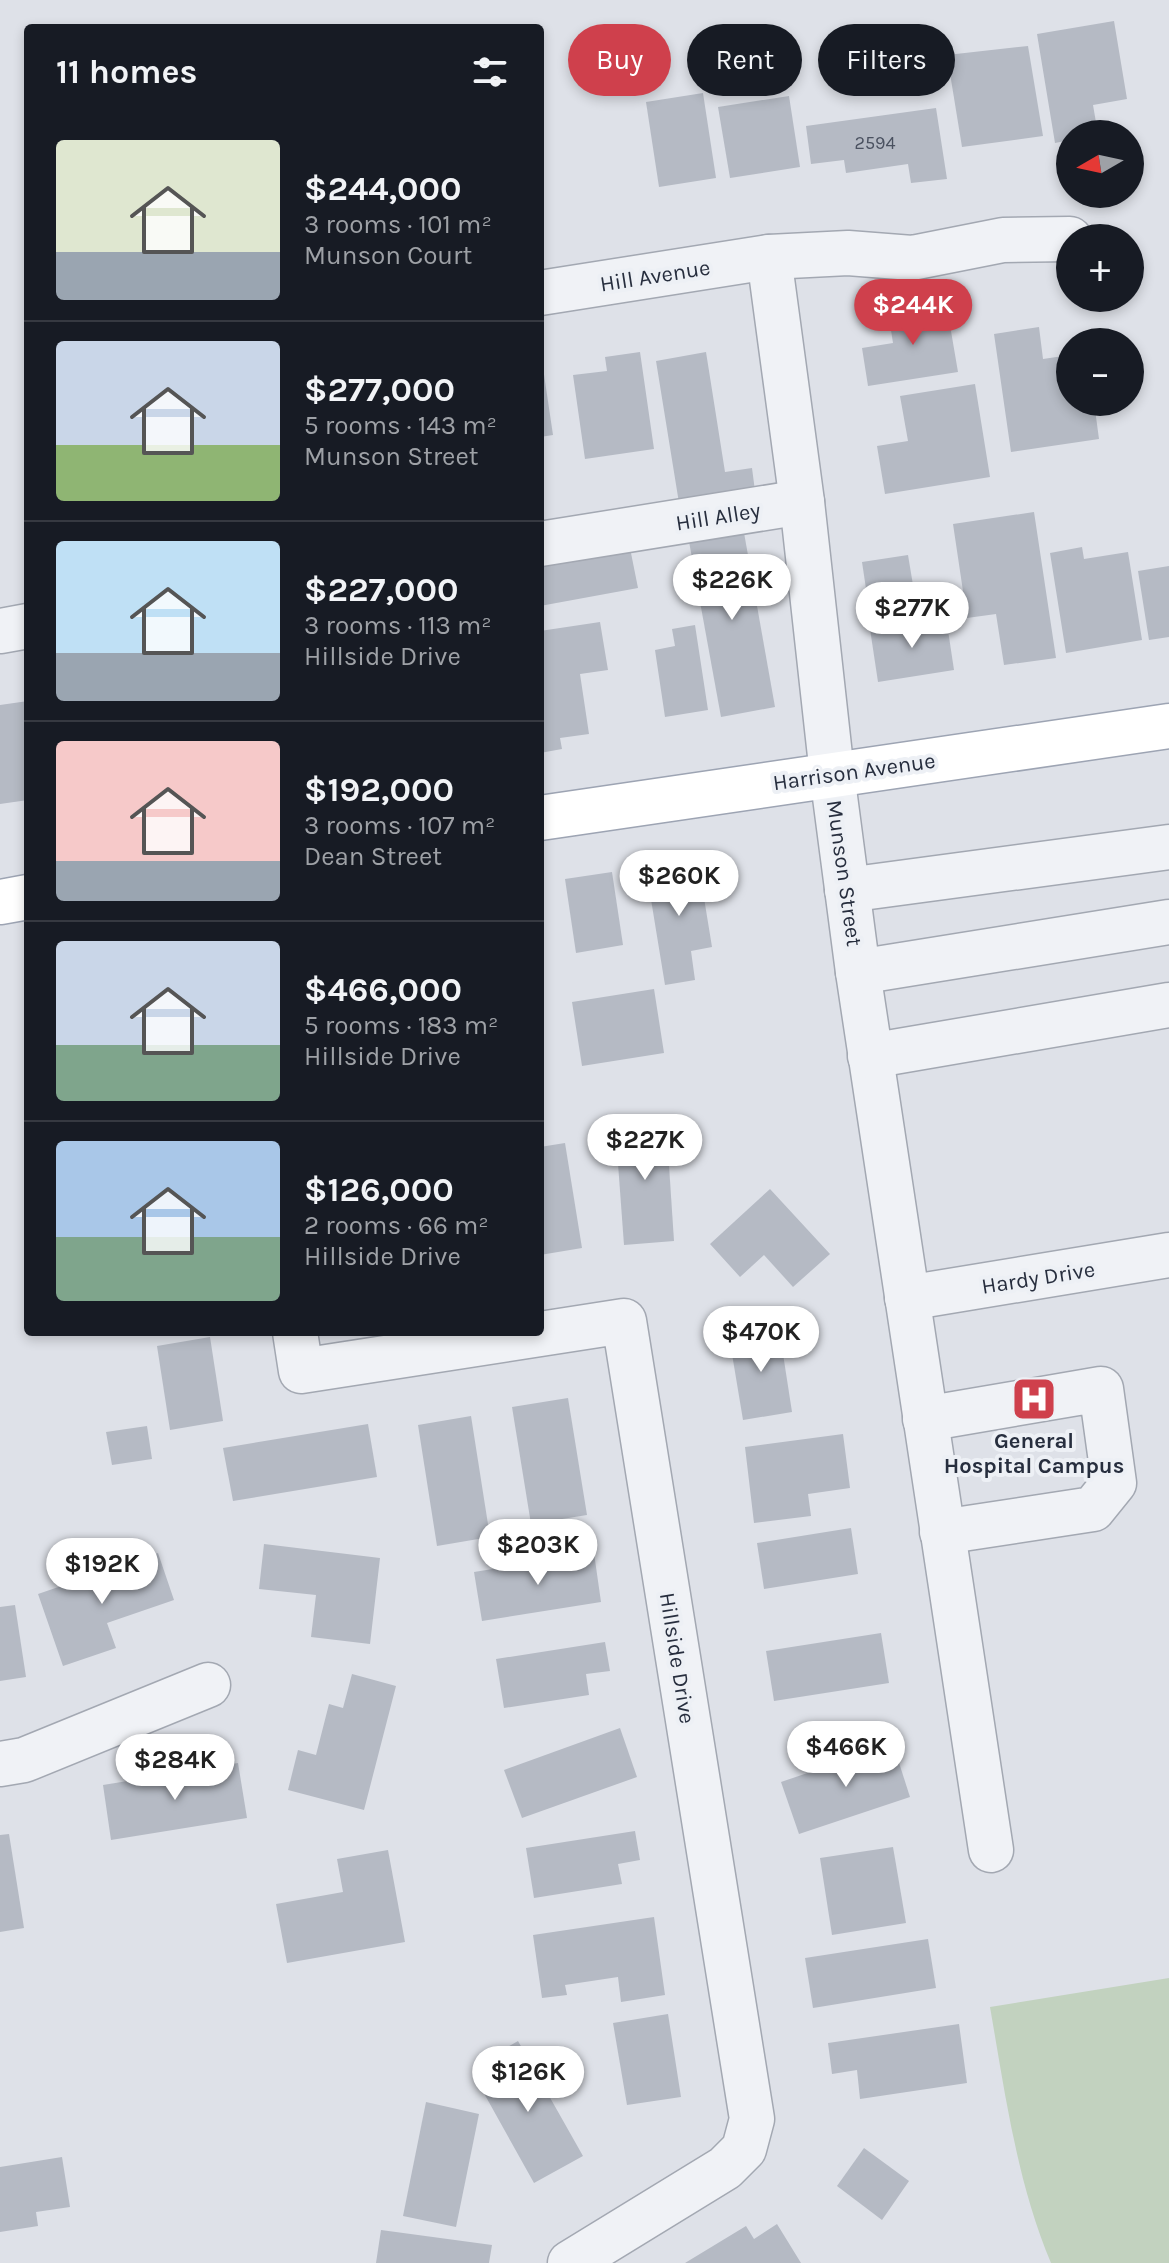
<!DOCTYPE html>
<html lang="en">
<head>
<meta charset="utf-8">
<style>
	body { margin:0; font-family:Karla,sans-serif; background:#242831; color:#f1f3f6; height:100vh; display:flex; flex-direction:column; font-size:30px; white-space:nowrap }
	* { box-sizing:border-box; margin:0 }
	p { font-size:26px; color:#9ea1a6 }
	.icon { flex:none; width:44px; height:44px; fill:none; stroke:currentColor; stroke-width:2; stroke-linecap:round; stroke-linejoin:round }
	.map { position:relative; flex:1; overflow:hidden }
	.panel { position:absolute; left:24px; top:24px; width:520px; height:1312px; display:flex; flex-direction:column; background:#171b24; border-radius:8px; box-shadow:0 4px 12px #0003 }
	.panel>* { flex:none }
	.top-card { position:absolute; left:568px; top:24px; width:480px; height:72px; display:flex; gap:16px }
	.needle { width:52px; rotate:261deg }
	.tools { position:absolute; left:1056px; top:120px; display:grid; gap:16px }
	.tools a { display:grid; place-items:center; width:88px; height:88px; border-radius:50%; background:#171b24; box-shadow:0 4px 12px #0003; font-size:40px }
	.price { position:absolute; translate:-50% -68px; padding:0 18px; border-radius:28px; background:#fff; color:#222; font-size:26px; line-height:52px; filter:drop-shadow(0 2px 4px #0008) }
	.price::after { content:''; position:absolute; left:50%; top:48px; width:24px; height:18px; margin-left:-12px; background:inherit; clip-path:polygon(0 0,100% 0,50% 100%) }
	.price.current { background:#cf404c; color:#fff }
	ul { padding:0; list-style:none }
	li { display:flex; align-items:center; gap:24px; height:200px; padding:0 32px }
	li+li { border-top:2px solid #363941 }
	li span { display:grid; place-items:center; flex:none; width:224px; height:160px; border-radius:8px; color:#555 }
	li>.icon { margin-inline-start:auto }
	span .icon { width:96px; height:96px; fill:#fffc; stroke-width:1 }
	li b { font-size:34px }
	h2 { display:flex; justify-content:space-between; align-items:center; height:96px; padding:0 32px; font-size:34px }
	.pill { padding:0 28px; border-radius:36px; background:#171b24; box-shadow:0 4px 12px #0003; font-size:28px; line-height:72px }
	.pill.current { background:#cf404c; color:#fff }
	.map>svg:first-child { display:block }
	.green { fill:#c2d2bf }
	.building { fill:#b5bac4 }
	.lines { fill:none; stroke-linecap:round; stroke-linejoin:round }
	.minor-casing { stroke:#a3a8b2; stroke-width:47 }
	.major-casing { stroke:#9da4b3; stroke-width:47 }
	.minor { stroke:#f0f2f6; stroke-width:44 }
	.major { stroke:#fff; stroke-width:44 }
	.labels { text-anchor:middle; stroke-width:8; stroke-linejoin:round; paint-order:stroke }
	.number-label { font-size:18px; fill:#4a5160 }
	.street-label { font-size:22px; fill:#272e3e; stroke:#edf0f5 }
	.poi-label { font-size:22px; font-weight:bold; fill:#272e3e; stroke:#edf0f5 }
</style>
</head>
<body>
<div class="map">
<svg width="1169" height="2263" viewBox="0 0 1169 2263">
	<rect width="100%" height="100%" fill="#dee1e8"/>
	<path class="green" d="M1169 1978V2263H1051C1017 2183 1005 2093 990 2007Z"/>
	<g class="building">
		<path d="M1114 21 1127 99 1093 105 1098 134H1070V140L1055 143 1037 34Z"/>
		<path d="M1028 46 1043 136 962 147 947 55Z"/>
		<path d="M703 93 716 178 659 187 646 102Z"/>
		<path d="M789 96 800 167 730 178 718 107Z"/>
		<path d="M936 108 947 179 911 183 908 164 846 173 844 160 811 164 806 126Z"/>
		<path d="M946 302 958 372 868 386 862 348 893 343 888 311Z"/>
		<path d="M1039 327 1043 359 1070 355V402H1094L1099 439 1011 452 994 334Z"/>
		<path d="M640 352 654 449 585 459 573 375 607 371 605 357Z"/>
		<path d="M706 352 725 472 752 468 755 491 679 503 656 361Z"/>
		<path d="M542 361 553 435 540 437V362Z"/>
		<path d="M975 384 990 477 885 494 877 446 908 441 900 396Z"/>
		<path d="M1034 512 1056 658 1004 665 996 614 967 618 953 524Z"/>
		<path d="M743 527 775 707 721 717 688 536Z"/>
		<path d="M1082 547 1084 559 1128 552 1142 640 1066 653 1050 553Z"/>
		<path d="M630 548 638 588 540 606V564Z"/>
		<path d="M908 555 918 615 871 622 862 562Z"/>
		<path d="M1169 566V637L1149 640 1138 571Z"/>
		<path d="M946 617 954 670 878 682 870 629Z"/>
		<path d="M600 622 608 670 580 674 589 734 560 738 562 749 540 753V631Z"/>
		<path d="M695 625 708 710 665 717 655 650 675 646 672 629Z"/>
		<path d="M28 701V800L0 804V705Z"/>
		<path d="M698 861 712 947 691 951 695 980 665 985 646 869Z"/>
		<path d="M612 872 623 945 576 953 565 879Z"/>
		<path d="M654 989 664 1053 582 1066 572 1002Z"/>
		<path d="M666 1120 674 1241 624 1245 615 1123Z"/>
		<path d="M565 1143 582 1248 540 1255V1147Z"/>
		<path d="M770 1189 830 1254 793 1287 764 1255 740 1277 710 1244Z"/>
		<path d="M779 1328 792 1412 743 1420 729 1336Z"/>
		<path d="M210 1337 223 1421 170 1430 157 1346Z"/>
		<path d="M568 1398 587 1515 531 1524 512 1407Z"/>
		<path d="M471 1416 490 1537 437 1546 418 1425Z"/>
		<path d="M368 1424 377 1477 233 1501 223 1448Z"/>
		<path d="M147 1426 152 1459 112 1465 106 1432Z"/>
		<path d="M843 1434 850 1488 808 1494 811 1516 754 1523 745 1447Z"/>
		<path d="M851 1528 858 1574 764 1589 757 1543Z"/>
		<path d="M264 1544 380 1558 370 1644 311 1637 316 1595 259 1589Z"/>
		<path d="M158 1553 174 1600 107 1623 116 1648 63 1666 38 1594Z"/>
		<path d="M594 1553 601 1602 482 1621 474 1572Z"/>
		<path d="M15 1605 26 1677 0 1681V1607Z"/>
		<path d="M881 1633 889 1683 774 1701 766 1651Z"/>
		<path d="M605 1642 610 1671 586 1674 589 1695 504 1708 496 1659Z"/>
		<path d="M352 1674 396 1686 364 1810 288 1790 298 1750 316 1755 329 1704 343 1708Z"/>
		<path d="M620 1728 637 1777 522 1818 504 1770Z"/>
		<path d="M893 1744 910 1797 799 1834 781 1782Z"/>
		<path d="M238 1763 247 1818 111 1840 103 1785Z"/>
		<path d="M635 1831 640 1860 618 1864 622 1884 534 1898 526 1848Z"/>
		<path d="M9 1834 24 1928 0 1932V1835Z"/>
		<path d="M893 1847 906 1923 832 1935 820 1858Z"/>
		<path d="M388 1850 405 1942 287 1963 276 1904 343 1892 337 1859Z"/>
		<path d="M654 1917 665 1995 621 2002 618 1977 565 1985 567 1995 542 1998 533 1935Z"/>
		<path d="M928 1939 936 1988 813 2008 805 1958Z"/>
		<path d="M668 2014 681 2097 627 2105 613 2023Z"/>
		<path d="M959 2024 967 2083 860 2099 857 2070 832 2074 828 2043Z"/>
		<path d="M518 2041 583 2156 534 2183 481 2088 493 2081 482 2062Z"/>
		<path d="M426 2102 479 2114 456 2227 403 2216Z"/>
		<path d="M864 2148 909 2181 882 2220 837 2186Z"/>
		<path d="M62 2157 70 2207 36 2212 38 2226 0 2232V2167Z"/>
		<path d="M777 2224 801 2263H685L746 2226 754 2239Z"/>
		<path d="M381 2230 492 2245 489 2263H376Z"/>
	</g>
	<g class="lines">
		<g class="minor-casing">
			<g id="minor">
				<path d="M769 257 802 502 832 774 858 972 991 1850"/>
				<path d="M540 293 769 257 848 253 912 258 1003 240 1070 239"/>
				<path d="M540 544 802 502"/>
				<path d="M0 631 28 626"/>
				<path d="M847 890 1169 847"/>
				<path d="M858 972 1169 922"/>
				<path d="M870 1056 1169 1005"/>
				<path d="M907 1298 1169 1255"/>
				<path d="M295 1332 301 1371 624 1321 752 2119 744 2149 725 2168 570 2263"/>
				<path d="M925 1419 1101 1389 1114 1483 1093 1509 942 1532"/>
				<path d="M0 1764 24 1760 208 1685"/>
			</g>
		</g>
		<g class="major-casing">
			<g id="major">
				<path d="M540 818 1169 726"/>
				<path d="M0 902 28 897"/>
			</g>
		</g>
		<use href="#minor" class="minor"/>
		<use href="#major" class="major"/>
	</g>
	<defs>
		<g id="hospital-square" transform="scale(2.3)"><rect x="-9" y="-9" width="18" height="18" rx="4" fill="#cf404c" stroke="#edf0f5"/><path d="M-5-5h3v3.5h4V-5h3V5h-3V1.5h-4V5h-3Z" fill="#fff"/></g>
	</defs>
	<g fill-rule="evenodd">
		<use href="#hospital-square" x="1034" y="1399"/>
	</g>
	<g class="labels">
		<g class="number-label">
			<text x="875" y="149">2594</text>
		</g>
		<g class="street-label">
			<text transform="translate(655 275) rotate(-9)" y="8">Hill Avenue</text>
			<text transform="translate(718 516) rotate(-9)" y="8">Hill Alley</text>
			<text transform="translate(854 771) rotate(-8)" y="8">Harrison Avenue</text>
			<text transform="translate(845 873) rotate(82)" y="8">Munson Street</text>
			<text transform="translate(1038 1277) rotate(-9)" y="8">Hardy Drive</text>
			<text transform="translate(678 1658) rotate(81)" y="8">Hillside Drive</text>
		</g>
		<g class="poi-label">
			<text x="1034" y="1448">General<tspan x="1034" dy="25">Hospital Campus</tspan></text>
		</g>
	</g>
</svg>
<div class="tools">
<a><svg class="needle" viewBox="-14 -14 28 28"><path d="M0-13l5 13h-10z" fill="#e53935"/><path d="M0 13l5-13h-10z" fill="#9ea1a6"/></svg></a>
<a>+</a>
<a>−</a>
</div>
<b class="price current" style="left:913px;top:347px">$244K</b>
<b class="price" style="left:732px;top:622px">$226K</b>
<b class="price" style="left:912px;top:650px">$277K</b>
<b class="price" style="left:679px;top:918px">$260K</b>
<b class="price" style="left:645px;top:1182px">$227K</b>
<b class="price" style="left:761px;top:1374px">$470K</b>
<b class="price" style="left:538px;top:1587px">$203K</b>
<b class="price" style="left:102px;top:1606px">$192K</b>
<b class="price" style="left:846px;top:1789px">$466K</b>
<b class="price" style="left:175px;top:1802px">$284K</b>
<b class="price" style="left:528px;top:2114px">$126K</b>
<div class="top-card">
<a class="pill current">Buy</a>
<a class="pill">Rent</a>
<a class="pill">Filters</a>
</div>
<section class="panel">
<h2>11 homes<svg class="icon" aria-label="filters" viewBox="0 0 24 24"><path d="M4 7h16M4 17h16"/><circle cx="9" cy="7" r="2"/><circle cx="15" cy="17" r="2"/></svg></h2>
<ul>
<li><span style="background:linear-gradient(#dfe7d0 70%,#9aa5b1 0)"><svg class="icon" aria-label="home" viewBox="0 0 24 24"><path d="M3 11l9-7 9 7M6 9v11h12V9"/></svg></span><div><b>$244,000</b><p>3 rooms · 101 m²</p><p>Munson Court</p></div></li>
<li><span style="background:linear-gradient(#c9d6e8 65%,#8fb573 0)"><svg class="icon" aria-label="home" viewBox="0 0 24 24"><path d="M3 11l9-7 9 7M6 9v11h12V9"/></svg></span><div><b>$277,000</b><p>5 rooms · 143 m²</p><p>Munson Street</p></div></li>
<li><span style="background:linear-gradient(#bfe0f5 70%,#9aa5b1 0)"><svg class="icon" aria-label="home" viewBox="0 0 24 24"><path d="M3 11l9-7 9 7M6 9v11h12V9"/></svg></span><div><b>$227,000</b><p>3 rooms · 113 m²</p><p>Hillside Drive</p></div></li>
<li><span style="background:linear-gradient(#f6c9c9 75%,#9aa5b1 0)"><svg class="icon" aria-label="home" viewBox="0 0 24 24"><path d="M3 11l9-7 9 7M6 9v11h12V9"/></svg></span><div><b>$192,000</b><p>3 rooms · 107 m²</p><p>Dean Street</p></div></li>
<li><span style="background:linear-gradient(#c9d6e8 65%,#7fa58c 0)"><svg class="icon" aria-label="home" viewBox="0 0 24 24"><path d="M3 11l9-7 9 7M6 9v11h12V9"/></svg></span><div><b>$466,000</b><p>5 rooms · 183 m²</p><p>Hillside Drive</p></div></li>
<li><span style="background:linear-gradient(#a9c7e8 60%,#7fa58c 0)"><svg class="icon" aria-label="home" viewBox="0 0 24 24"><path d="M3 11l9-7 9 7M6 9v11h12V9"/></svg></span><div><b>$126,000</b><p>2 rooms · 66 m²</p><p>Hillside Drive</p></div></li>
</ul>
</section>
</div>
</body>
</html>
